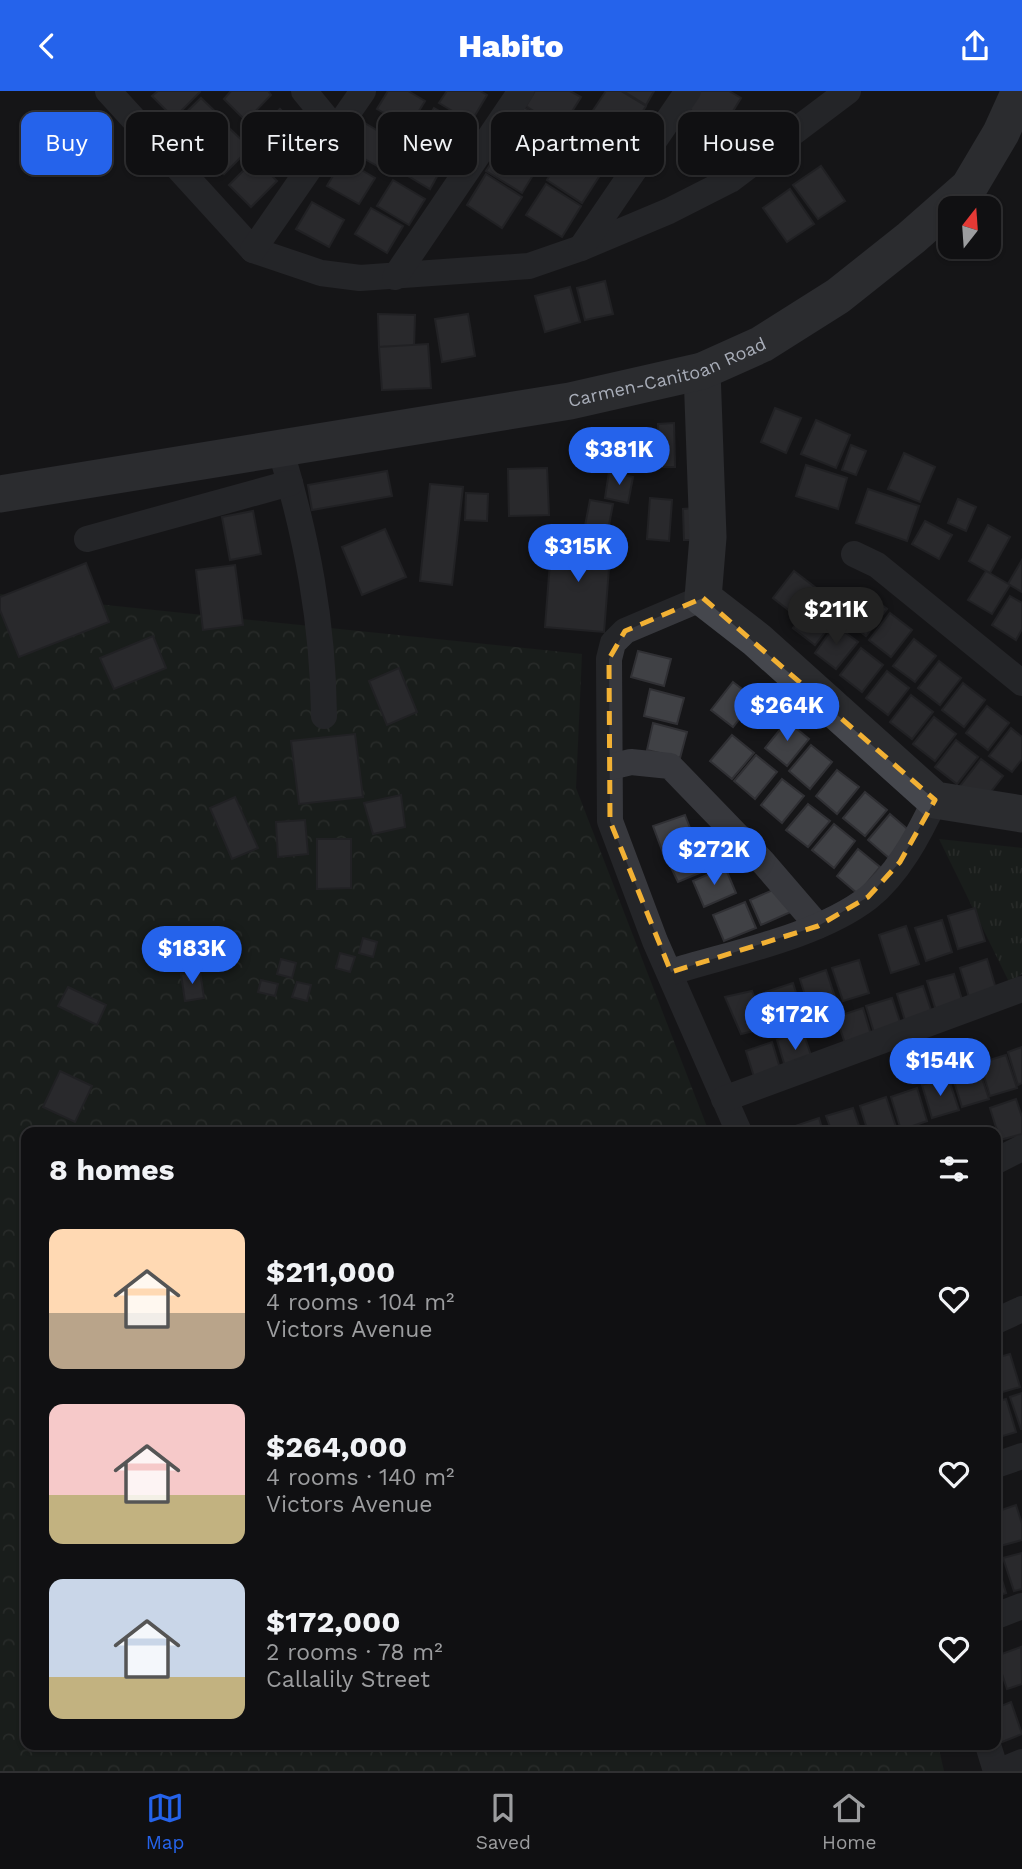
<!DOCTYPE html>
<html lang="en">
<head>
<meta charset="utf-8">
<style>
	body { margin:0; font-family:"Work Sans",sans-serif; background:#19191b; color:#f1f3f6; height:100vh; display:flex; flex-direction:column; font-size:26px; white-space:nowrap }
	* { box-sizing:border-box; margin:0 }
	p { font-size:23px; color:#9c9d9f }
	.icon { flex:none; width:38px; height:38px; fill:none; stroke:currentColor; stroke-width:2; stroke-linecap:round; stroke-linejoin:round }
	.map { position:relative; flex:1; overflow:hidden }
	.panel { position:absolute; left:21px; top:1036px; width:980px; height:623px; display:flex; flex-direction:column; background:#101012; border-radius:14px; box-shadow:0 2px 5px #0004,0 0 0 2px #303032 }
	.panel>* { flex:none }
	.top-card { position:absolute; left:21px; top:21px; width:980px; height:63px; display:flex; gap:14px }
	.needle { width:46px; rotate:17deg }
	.controls { position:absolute; left:938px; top:105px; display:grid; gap:14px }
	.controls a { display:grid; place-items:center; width:63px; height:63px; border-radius:14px; background:#101012; box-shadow:0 2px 5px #0004,0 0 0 2px #303032; font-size:35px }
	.price { position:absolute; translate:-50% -60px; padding:0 16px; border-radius:24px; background:#2563eb; color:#fff; font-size:23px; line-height:46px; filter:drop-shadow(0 2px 4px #0008) }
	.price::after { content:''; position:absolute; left:50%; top:42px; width:21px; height:16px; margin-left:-10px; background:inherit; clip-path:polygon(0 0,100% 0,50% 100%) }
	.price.on { background:#222; color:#fff }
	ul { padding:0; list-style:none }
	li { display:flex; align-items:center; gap:21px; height:175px; padding:0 28px }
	li span { display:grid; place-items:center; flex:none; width:196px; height:140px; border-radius:14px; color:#555 }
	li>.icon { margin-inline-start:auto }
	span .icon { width:84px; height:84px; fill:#fffc; stroke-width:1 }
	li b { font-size:30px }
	h2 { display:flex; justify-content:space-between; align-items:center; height:84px; padding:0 28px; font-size:30px }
	.tag { padding:0 24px; border-radius:14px; background:#101012; box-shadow:0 2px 5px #0004,0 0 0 2px #303032; font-size:24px; line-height:63px }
	.tag.on { background:#2563eb; color:#fff }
	header { display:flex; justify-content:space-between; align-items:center; height:91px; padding:0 28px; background:#2563eb; color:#fff; font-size:32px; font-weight:800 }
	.tabs { display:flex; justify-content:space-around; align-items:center; height:98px; border-top:2px solid #303032; background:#101012; font-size:19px; color:#9c9d9f }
	.tabs a { display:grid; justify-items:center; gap:4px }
	.tabs .on { color:#2563eb }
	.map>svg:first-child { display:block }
	.forest { fill:url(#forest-crowns) }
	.park { fill:url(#park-tufts) }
	.building { fill:#404145; stroke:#303034; stroke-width:2 }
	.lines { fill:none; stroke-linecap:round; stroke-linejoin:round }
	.street { stroke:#37383d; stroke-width:26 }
	.secondary { stroke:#45474d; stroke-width:37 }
	.marked { fill:none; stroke:#f2b134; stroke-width:5; stroke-dasharray:14 9; stroke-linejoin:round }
	.labels { text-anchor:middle; stroke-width:5; stroke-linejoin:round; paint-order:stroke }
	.street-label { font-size:18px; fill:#a8adb8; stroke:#111113 }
</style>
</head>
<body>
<header><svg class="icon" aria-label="back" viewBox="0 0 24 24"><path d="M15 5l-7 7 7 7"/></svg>Habito<svg class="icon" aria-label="share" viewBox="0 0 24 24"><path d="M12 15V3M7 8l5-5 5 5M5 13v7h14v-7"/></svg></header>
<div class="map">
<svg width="1022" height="1680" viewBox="0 0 1022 1680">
	<defs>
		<pattern id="forest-crowns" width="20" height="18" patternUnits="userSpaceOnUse" patternTransform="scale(1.75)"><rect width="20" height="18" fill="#1e261f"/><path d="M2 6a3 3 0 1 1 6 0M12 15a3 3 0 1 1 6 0" fill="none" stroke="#3c433d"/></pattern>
		<pattern id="park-tufts" width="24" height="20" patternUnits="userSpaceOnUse" patternTransform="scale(1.75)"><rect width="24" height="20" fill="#1e261f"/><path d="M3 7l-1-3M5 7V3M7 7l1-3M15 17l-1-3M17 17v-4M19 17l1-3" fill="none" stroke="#3c433d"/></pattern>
	</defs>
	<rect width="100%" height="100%" fill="#161618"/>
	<path class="forest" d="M0 503 582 563 576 697 709 1041H26V1654H938L944 1680H0Z"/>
	<path class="park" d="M939 748 1022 757V883L1009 891Z"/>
	<g class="building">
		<path d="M158 0H199L200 1 174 27 152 5Z"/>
		<path d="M231 0H268L271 4 246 30 224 8Z"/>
		<path d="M388 0H408L425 10 409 36 377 18Z"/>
		<path d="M447 0H480L487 4 471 31 439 12Z"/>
		<path d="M535 0H570L581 6 561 38 526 15Z"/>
		<path d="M606 0H621L646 15 626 47 590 24Z"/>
		<path d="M623 0H654L646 14Z"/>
		<path d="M696 0H729L741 7 722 38 686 16Z"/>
		<path d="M201 7 223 28 197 55 175 32Z"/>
		<path d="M524 16 560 39 540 70 504 48Z"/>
		<path d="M434 17 466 35 450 62 418 43Z"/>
		<path d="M280 18 302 40 276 66 254 44Z"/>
		<path d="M585 25 621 47 601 78 566 56Z"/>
		<path d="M363 31 395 50 379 76 347 58Z"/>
		<path d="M228 36 250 57 224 83 202 61Z"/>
		<path d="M506 49 541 71 522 102 486 80Z"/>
		<path d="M413 53 445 71 430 98 398 79Z"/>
		<path d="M566 58 602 81 582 112 547 89Z"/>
		<path d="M255 68 277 90 251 116 229 94Z"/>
		<path d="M343 68 375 87 359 113 327 95Z"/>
		<path d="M821 75 845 110 818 128 793 94Z"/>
		<path d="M486 83 522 106 502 137 467 114Z"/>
		<path d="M393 89 425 108 409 134 377 115Z"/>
		<path d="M546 93 581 115 562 146 526 124Z"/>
		<path d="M790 98 814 133 787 151 763 117Z"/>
		<path d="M312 111 344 129 329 156 296 138Z"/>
		<path d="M371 117 403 135 387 162 355 143Z"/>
		<path d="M605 190 613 223 585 229 577 197Z"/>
		<path d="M570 196 580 231 545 241 535 205Z"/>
		<path d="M378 223 415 224 414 255 379 256Z"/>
		<path d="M468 223 475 265 442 271 435 228Z"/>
		<path d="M428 253 431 297 382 299 379 256Z"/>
		<path d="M775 317 801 327 786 362 761 351Z"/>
		<path d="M816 329 850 344 836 377 801 363Z"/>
		<path d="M674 332 675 376H660L658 333Z"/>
		<path d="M851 354 866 360 856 384 842 379Z"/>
		<path d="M904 362 935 376 920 411 888 398Z"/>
		<path d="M806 374 847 387 838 418 796 405Z"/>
		<path d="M547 377 549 424 509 425 508 378Z"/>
		<path d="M387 380 392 405 312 419 308 394Z"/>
		<path d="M609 381 633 386 628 412 605 407Z"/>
		<path d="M430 393 463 396 452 494 420 490Z"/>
		<path d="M868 398 919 415 907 450 856 432Z"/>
		<path d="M466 402 488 403 487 430 465 429Z"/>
		<path d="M650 407 672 409 669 450 647 448Z"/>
		<path d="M958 408 976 416 966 440 948 432Z"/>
		<path d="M590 409 613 413 608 439 585 435Z"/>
		<path d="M697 417 698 449H684L683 418Z"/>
		<path d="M253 420 261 463 230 469 222 426Z"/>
		<path d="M925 430 952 444 939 468 912 453Z"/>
		<path d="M988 434 1010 446 990 482 969 470Z"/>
		<path d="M385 438 406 486 362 504 342 456Z"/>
		<path d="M552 446 611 451 604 541 545 536Z"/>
		<path d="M1022 469V501L1008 493Z"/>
		<path d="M86 472 109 531 19 566 0 519V506Z"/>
		<path d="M235 474 243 534 203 539 196 479Z"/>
		<path d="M794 480 816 497 795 524 773 507Z"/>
		<path d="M986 480 1010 494 992 523 968 509Z"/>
		<path d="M865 501 887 518 866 545 844 528Z"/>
		<path d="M1010 505 1022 512V538L1016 549 992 534Z"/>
		<path d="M814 510 836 527 815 554 793 537Z"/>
		<path d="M890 522 912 539 891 566 869 549Z"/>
		<path d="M835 534 858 551 836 578 815 562Z"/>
		<path d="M153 545 166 577 114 598 100 567Z"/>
		<path d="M914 548 936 565 915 591 893 575Z"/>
		<path d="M861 557 883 574 862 601 840 584Z"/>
		<path d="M638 560 671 568 664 595 631 586Z"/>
		<path d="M939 570 961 587 940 614 918 597Z"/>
		<path d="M399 577 417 621 387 634 369 590Z"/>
		<path d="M887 580 909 597 888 624 866 607Z"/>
		<path d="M733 591 755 608 733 636 711 619Z"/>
		<path d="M963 592 985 609 964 636 942 619Z"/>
		<path d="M650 598 684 607 677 633 644 625Z"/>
		<path d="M911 604 933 621 912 648 890 631Z"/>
		<path d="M987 615 1009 632 988 659 966 642Z"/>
		<path d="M934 626 956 643 935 670 913 653Z"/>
		<path d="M787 630 809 648 787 675 765 657Z"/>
		<path d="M653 632 687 641 680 667 647 659Z"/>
		<path d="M1011 637 1022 646V668L1012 681 989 665Z"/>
		<path d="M355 643 363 706 299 713 291 650Z"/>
		<path d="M732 644 754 662 732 688 710 670Z"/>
		<path d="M956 649 978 666 957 693 935 676Z"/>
		<path d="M811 654 832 671 810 698 789 680Z"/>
		<path d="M756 664 777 681 755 708 734 690Z"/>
		<path d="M981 668 1003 685 982 712 960 695Z"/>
		<path d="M837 679 859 696 837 723 816 705Z"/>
		<path d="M782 688 804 705 782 732 761 714Z"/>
		<path d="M865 701 887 719 865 745 843 727Z"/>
		<path d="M401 704 405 736 373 743 364 712Z"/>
		<path d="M235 706 258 757 232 768 210 717Z"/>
		<path d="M808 713 830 730 808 756 786 739Z"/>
		<path d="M890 723 911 741 889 767 868 749Z"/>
		<path d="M685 724 695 750 663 762 653 735Z"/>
		<path d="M305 729 308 763 278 766 276 731Z"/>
		<path d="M834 733 855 750 834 777 812 759Z"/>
		<path d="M317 748H351V797L317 798Z"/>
		<path d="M698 752 709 778 678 791 666 766Z"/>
		<path d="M858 758 880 776 858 803 837 785Z"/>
		<path d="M725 776 736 802 704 816 693 790Z"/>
		<path d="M782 795 793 820 761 834 750 809Z"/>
		<path d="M745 811 756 837 724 850 713 824Z"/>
		<path d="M975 817 985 850 958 858 948 825Z"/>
		<path d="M942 829 952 861 926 870 915 837Z"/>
		<path d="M906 835 919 873 891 882 879 844Z"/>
		<path d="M363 847 377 851 373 866 359 862Z"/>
		<path d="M340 862 355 866 350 881 336 877Z"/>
		<path d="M281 868 296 872 292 887 277 883Z"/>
		<path d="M987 868 997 901 970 909 960 877Z"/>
		<path d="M859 869 869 902 843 910 832 877Z"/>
		<path d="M826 879 837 912 810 920 800 888Z"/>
		<path d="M200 880 204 907 185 910 181 883Z"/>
		<path d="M954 883 964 915 937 923 927 890Z"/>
		<path d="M261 889 278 893 275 905 258 901Z"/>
		<path d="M297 891 311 894 307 910 292 906Z"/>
		<path d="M793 892 803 925 777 934 766 901Z"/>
		<path d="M923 895 934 928 907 936 897 903Z"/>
		<path d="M68 896 106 914 97 934 58 915Z"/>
		<path d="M752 900 766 937 741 943 725 906Z"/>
		<path d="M892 907 903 940 876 948 866 915Z"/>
		<path d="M863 917 873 950 847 958 836 926Z"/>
		<path d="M803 941 814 973 787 982 777 949Z"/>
		<path d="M772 951 782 984 756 992 746 960Z"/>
		<path d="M1022 956V992L1018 994 1008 961Z"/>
		<path d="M1006 964 1017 997 990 1005 980 972Z"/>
		<path d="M978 975 989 1008 962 1016 952 984Z"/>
		<path d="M60 980 92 995 75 1031 43 1016Z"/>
		<path d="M948 986 959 1019 932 1027 922 994Z"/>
		<path d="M917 997 927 1030 901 1039 891 1006Z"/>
		<path d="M886 1006 897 1039 868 1041 860 1015Z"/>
		<path d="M1016 1008 1022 1026V1043L1000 1049 990 1017Z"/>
		<path d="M853 1017 861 1041H832L826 1025Z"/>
		<path d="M819 1027 823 1041H794L792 1036Z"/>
		<path d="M1010 1263 1020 1296 996 1303V1267Z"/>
		<path d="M1022 1302V1338H1021L1010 1306Z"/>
		<path d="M1006 1308 1016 1341 996 1347V1311Z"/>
		<path d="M1016 1414 1022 1433V1449L1000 1455 996 1442V1421Z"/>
		<path d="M1022 1462V1498L1014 1500 1003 1467Z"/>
		<path d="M996 1469 1006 1502 996 1505Z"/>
		<path d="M1021 1556 1022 1593 1007 1598 996 1565Z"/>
		<path d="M1011 1611 1022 1643 997 1653 996 1617Z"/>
	</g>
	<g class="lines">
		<g class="street">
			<path d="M108 0 253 159 321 182 360 187 529 175 581 157 669 120 730 89 848 0"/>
			<path d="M304 0 336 39"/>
			<path d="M581 157 688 0"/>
			<path d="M253 159 363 0"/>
			<path d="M395 186 521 0"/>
			<path d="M280 357C307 447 323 530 324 625"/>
			<path d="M87 448 290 392"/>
			<path d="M854 463 877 474 1022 592"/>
			<path d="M703 507 625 540 613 552 609 568 610 730 655 850 739 1041"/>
			<path d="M610 676 631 671 670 675 762 770 818 835"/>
			<path d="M671 881C732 862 817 846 868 807 898 783 919 744 935 709"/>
			<path d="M724 1008 1022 898"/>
			<path d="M996 1070 1022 1057"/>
			<path d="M996 1230 1022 1218"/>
			<path d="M996 1374 1022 1365"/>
			<path d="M996 1525 1022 1515"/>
			<path d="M988 1654 996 1680"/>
			<path d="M1000 1680 1022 1671"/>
		</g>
		<g class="secondary">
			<path d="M702 280 708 446 703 507 757 549 935 709 1022 723"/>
			<path id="s1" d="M0 403 570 310 702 280 762 253 838 205 911 147 969 96 1001 42 1020 0"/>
		</g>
	</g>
	<path d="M0 0H1022V1680H0ZM703 507 935 709 900 771 868 806 818 835 671 881 610 730 609 568 625 540Z" fill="#161618" fill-opacity=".55" fill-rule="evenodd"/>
	<path class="marked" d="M703 507 935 709 900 771 868 806 818 835 671 881 610 730 609 568 625 540Z"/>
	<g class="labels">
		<g class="street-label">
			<text dy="6" stroke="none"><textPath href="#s1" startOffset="679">Carmen-Canitoan Road</textPath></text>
		</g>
	</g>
</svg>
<div class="controls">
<a><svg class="needle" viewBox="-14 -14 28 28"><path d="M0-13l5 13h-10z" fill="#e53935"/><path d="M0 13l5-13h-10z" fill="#9c9d9f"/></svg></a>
</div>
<b class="price" style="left:619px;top:396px">$381K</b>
<b class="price" style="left:578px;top:493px">$315K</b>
<b class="price on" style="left:836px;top:556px">$211K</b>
<b class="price" style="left:787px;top:652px">$264K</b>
<b class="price" style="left:714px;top:796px">$272K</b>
<b class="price" style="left:192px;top:895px">$183K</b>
<b class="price" style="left:795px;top:961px">$172K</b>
<b class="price" style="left:940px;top:1007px">$154K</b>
<div class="top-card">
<a class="tag on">Buy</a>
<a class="tag">Rent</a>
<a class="tag">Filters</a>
<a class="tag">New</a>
<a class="tag">Apartment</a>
<a class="tag">House</a>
</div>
<section class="panel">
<h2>8 homes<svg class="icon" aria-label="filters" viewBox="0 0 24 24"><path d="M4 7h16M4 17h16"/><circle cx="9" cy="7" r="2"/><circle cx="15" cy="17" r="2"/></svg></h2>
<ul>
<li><span style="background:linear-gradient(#ffd9b3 60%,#b9a48a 0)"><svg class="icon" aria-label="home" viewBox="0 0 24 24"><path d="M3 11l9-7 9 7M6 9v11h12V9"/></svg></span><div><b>$211,000</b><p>4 rooms · 104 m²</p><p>Victors Avenue</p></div><svg class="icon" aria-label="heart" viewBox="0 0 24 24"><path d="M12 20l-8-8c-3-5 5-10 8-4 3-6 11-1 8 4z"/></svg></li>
<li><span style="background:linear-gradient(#f6c9c9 65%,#c2b280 0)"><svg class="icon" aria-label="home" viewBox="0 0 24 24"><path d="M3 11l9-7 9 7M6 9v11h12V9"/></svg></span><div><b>$264,000</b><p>4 rooms · 140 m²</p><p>Victors Avenue</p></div><svg class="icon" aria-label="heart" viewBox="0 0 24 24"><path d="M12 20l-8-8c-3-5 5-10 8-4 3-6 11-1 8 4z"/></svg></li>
<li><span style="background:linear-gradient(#c9d6e8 70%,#c2b280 0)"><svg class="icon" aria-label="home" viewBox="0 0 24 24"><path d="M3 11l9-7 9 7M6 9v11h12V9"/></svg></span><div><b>$172,000</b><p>2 rooms · 78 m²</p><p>Callalily Street</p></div><svg class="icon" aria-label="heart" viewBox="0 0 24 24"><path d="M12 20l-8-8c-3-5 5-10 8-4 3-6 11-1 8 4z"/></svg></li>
</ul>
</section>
</div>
<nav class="tabs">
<a class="on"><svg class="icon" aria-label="map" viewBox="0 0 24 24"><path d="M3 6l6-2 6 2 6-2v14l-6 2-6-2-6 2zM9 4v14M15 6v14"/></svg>Map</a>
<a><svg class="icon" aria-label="saved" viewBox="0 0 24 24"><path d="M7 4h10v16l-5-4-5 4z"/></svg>Saved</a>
<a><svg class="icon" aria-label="home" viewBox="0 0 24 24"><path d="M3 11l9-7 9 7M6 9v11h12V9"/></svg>Home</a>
</nav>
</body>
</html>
